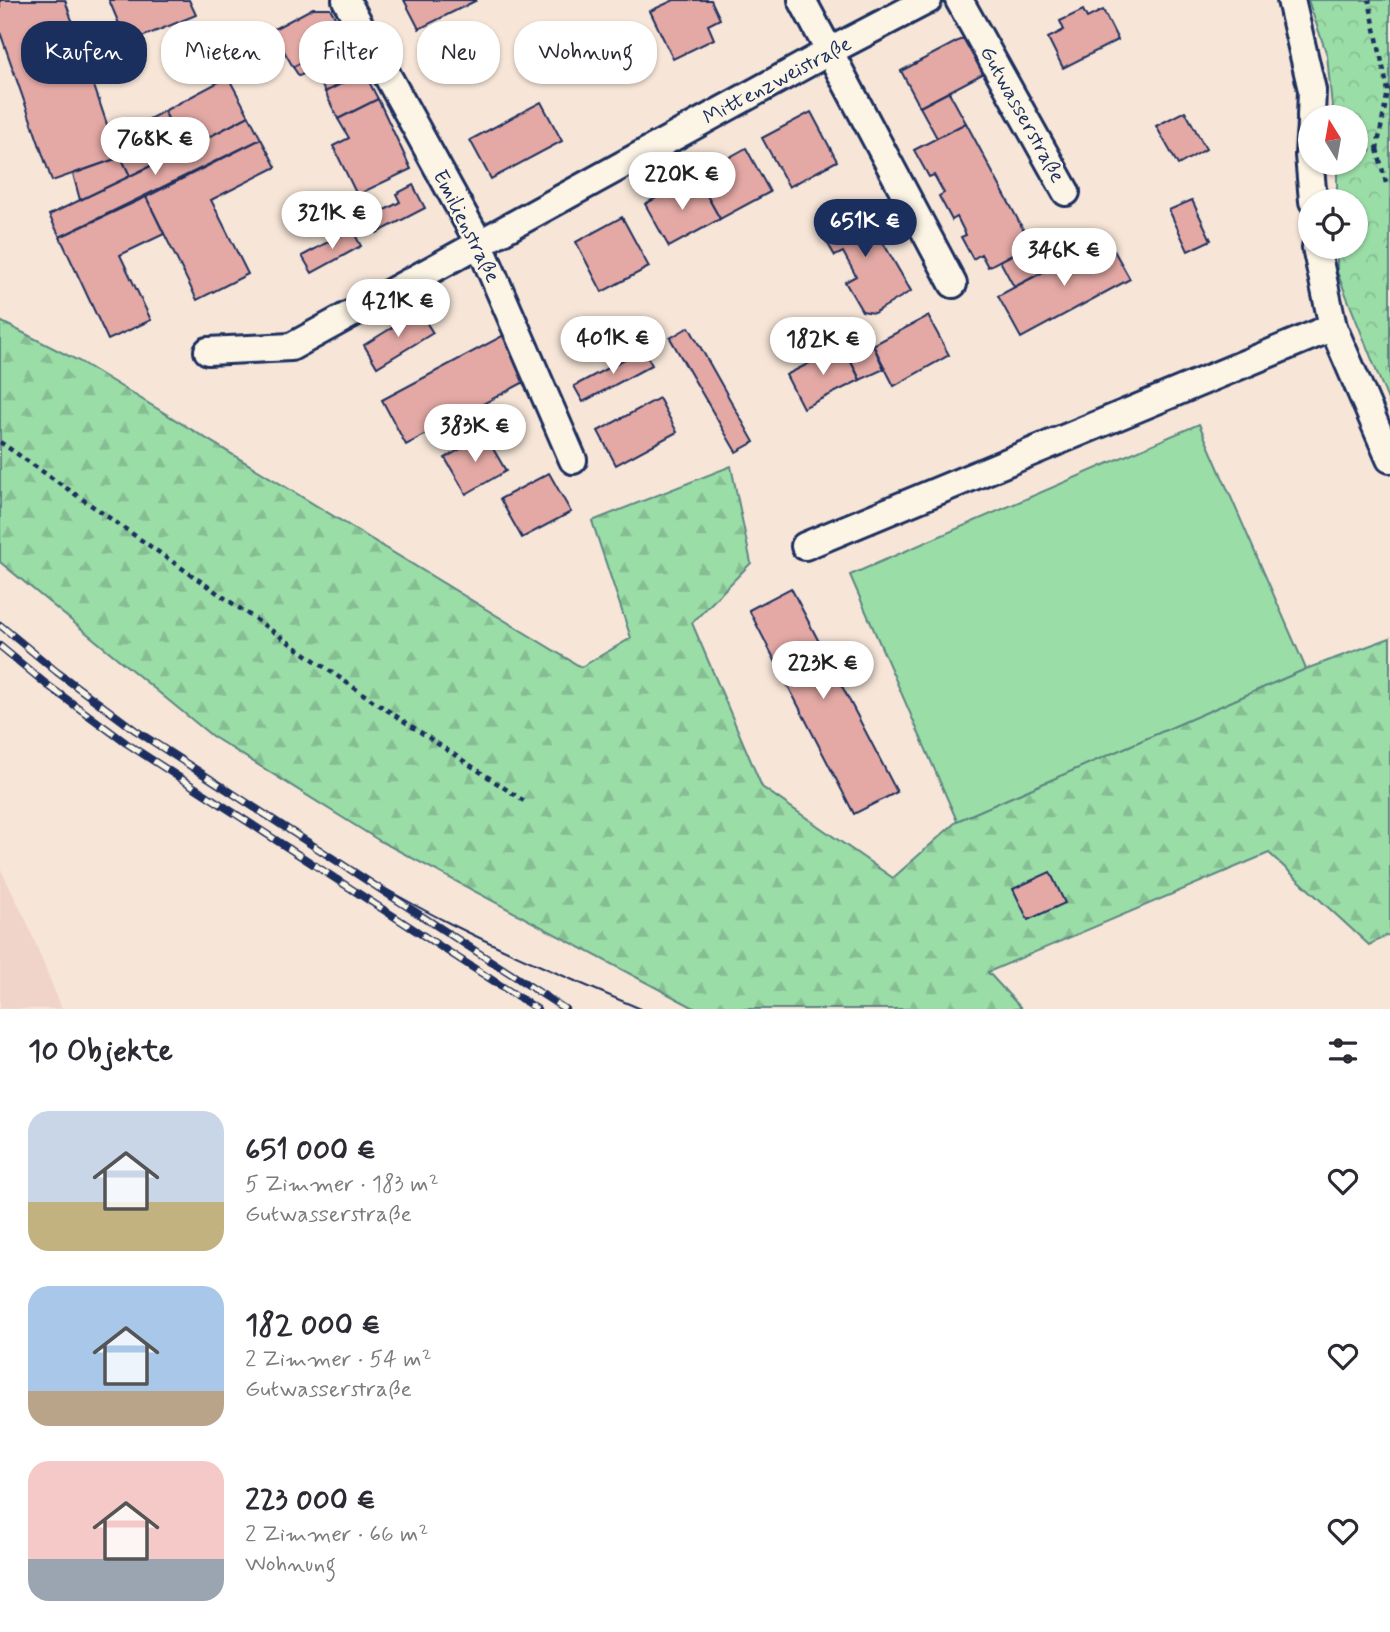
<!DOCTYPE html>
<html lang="de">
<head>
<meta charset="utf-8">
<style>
	body { margin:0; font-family:Mynerve,sans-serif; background:#f7f7f7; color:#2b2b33; height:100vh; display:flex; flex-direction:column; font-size:26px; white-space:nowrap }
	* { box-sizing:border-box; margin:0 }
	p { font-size:23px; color:#7c7c81 }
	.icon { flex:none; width:38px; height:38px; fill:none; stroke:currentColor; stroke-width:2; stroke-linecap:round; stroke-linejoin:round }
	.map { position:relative; height:1009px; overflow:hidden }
	.panel { display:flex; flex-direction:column; background:#fff; flex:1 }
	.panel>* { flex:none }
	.top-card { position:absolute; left:21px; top:21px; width:700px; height:63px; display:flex; gap:14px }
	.needle { width:46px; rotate:349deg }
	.fabs { position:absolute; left:1298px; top:105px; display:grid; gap:14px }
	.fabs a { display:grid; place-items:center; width:70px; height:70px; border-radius:50%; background:#fff; box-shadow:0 2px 5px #0004; font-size:35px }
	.price { position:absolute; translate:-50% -60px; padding:0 16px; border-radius:24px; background:#fff; color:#222; font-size:23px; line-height:46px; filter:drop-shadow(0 2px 4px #0008) }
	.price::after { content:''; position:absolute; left:50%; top:42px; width:21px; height:16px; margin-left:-10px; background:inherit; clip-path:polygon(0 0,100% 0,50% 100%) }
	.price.selected { background:#1b2f5e; color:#fff }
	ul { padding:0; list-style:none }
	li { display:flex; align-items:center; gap:21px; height:175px; padding:0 28px }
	li span { display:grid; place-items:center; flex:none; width:196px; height:140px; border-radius:21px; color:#555 }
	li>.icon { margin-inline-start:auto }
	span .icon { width:84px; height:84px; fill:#fffc; stroke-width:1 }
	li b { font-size:30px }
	h2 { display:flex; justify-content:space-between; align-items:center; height:84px; padding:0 28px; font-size:30px }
	.chip { padding:0 24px; border-radius:28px; background:#fff; box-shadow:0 2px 5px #0004; font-size:24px; line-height:63px }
	.chip.selected { background:#1b2f5e; color:#fff }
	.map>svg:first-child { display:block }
	.built { fill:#f1d4c9 }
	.green { fill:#9bdda7; stroke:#5b8682; stroke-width:2 }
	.forest { fill:url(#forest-firs); stroke:#5b8682; stroke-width:2 }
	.park { fill:url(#park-crowns); stroke:#5b8682; stroke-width:2 }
	.building { fill:#e4a9a5; stroke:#1b2f5e; stroke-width:2 }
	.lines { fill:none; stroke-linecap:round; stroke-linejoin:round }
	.minor-casing { stroke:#1b2f5e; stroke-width:32 }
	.path { stroke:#1b2f5e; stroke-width:4.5; stroke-dasharray:5 5; stroke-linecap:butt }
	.minor { stroke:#fcf5e5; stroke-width:26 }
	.tram { stroke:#1b2f5e; stroke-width:2 }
	.rail-casing { stroke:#1b2f5e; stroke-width:8 }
	.rail { stroke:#fcf5e5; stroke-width:5; stroke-dasharray:16; stroke-linecap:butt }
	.labels { text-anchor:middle; stroke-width:5; stroke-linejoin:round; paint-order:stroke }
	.street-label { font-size:21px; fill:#1b2f5e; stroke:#fcf5e5 }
</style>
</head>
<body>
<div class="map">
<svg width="1390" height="1009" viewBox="0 0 1390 1009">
	<defs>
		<pattern id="forest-firs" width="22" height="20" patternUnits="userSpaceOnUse" patternTransform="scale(1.75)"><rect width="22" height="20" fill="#9bdda7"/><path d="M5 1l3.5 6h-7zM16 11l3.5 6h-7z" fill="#85be92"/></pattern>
		<pattern id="park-crowns" width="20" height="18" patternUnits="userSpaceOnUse" patternTransform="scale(1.75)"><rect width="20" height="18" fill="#9bdda7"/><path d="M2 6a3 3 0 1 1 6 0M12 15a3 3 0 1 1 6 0" fill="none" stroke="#85be92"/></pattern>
	</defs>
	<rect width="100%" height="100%" fill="#f7e6d8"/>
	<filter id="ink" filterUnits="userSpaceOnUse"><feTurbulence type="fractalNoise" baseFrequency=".0143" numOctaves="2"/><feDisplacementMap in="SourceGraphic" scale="14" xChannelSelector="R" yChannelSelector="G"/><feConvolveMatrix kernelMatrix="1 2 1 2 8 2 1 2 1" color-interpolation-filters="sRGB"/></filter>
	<g filter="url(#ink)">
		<path class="built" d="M0 868 26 920 62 1009H0Z"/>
		<path class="green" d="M1199 424 1306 669 957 821 850 575Z"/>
		<path class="forest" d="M0 321 79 361 581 667 631 638 592 521 731 466 751 563 692 623 762 787 893 878 957 821 1306 669 1390 638V934L1369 945 1269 853 988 972 1022 1009H696L380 841 212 736 0 562Z"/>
		<path class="park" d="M1308 0H1390V405L1337 272V247H1356V201H1337V163H1356V117H1333L1327 55Z"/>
		<g class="building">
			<path d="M0 0H65L112 139 121 157 52 181 0 32Z"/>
			<path d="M109 0H189L196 15 127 43Z"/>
			<path d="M404 0H477L419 29Z"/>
			<path d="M674 0H711L720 19 708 25 714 39 673 59 650 11Z"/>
			<path d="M313 8H330L346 38 293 67 272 30Z"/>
			<path d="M1083 10 1087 18 1103 10 1118 40 1063 68 1048 38 1064 30 1060 21Z"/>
			<path d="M969 35 988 71 920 107 901 71Z"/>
			<path d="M346 38 364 72 325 92 314 69 299 76 293 67Z"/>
			<path d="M364 72 378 99 338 119 325 92Z"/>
			<path d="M228 77 249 116 184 150 164 111Z"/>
			<path d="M949 92 966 123 937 138 920 107Z"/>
			<path d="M378 99 411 169 357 195 333 146 349 138 338 119Z"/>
			<path d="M541 102 562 141 491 179 470 140Z"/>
			<path d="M164 111 184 150 130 176 112 139Z"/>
			<path d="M1185 111 1206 149 1178 165 1156 126Z"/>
			<path d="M811 112 837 161 789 187 762 138Z"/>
			<path d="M249 116 261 139 60 237 49 215 184 150Z"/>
			<path d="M966 123 1031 244 988 267 981 254 973 259 961 237 966 235 957 217 952 220 939 196 944 193 934 175 929 177 914 150Z"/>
			<path d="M261 139 276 167 211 200 248 274 197 300 146 197Z"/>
			<path d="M746 148 770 192 720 219 696 176Z"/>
			<path d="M121 157 130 176 80 200 73 174Z"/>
			<path d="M696 176 720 219 669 247 645 204Z"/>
			<path d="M413 185 425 208 377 233 369 218 400 202 396 194Z"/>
			<path d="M146 197 164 234 120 255 151 320 108 340 60 237Z"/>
			<path d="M1192 200 1211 240 1188 251 1169 210Z"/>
			<path d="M859 201 911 291 874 313 862 311 845 282 856 276 843 252 835 256 817 225Z"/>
			<path d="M622 217 649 267 602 292 576 242Z"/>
			<path d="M352 229 361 246 312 273 302 256Z"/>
			<path d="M1107 238 1130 279 1021 338 998 296Z"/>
			<path d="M1027 247 1041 273 1014 287 1000 261Z"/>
			<path d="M419 311 433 333 377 367 364 345Z"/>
			<path d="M928 316 949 355 894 386 873 345Z"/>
			<path d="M689 327 754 442 736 452 670 338Z"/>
			<path d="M504 335 528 380 406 445 382 400Z"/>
			<path d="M873 345 884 369 860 380 849 356Z"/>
			<path d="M843 346 860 380 803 408 786 375Z"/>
			<path d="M643 349 652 365 583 402 574 386Z"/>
			<path d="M659 398 677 432 616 465 598 431Z"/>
			<path d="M485 435 506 471 466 494 445 458Z"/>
			<path d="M549 473 571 512 522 538 500 499Z"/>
			<path d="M791 588 897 792 854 814 749 610Z"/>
			<path d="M1050 872 1065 903 1028 920 1013 889Z"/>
		</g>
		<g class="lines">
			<g class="minor-casing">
				<g id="minor">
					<path d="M346 0 479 243 573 460"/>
					<path d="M802 0 953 284"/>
					<path d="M959 0 1066 192"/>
					<path d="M1291 0 1312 90 1311 117"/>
					<path d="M1311 123 1309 155 1313 201"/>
					<path d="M1316 247 1333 327 1390 459"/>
					<path d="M208 351 291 347 830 51 928 0"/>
					<path d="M805 546 1333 327"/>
				</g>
			</g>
			<g class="path">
				<path d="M1377 149 1386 183H1390"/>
				<path d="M1356 151 1377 149 1388 91 1369 0"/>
				<path d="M0 442 366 696 524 801"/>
			</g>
			<use href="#minor" class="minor"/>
			<path class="tram" d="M289 831C342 864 395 896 451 924 513 955 577 982 641 1009"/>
			<g class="rail-casing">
				<g id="rail">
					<path d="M0 625 57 672 135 730 565 1009"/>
					<path d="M0 646 46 684 126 743 537 1009"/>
				</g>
			</g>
			<use href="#rail" class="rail"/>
		</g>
	</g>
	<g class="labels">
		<g class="street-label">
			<text transform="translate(777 80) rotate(-28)" y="7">Mittenzweistraße</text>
			<text transform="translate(1023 114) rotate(61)" y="7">Gutwasserstraße</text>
			<text transform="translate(467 226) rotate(63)" y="7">Emilienstraße</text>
		</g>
	</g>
</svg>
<div class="fabs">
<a><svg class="needle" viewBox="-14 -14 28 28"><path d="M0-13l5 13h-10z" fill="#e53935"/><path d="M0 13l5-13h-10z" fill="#7c7c81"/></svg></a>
<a><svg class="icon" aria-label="locate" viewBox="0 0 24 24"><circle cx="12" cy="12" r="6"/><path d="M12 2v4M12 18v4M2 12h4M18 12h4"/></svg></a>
</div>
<b class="price" style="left:155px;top:177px">768K €</b>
<b class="price" style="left:682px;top:212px">220K €</b>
<b class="price" style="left:332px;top:251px">321K €</b>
<b class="price selected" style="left:865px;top:259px">651K €</b>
<b class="price" style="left:1064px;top:288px">346K €</b>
<b class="price" style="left:398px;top:339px">421K €</b>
<b class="price" style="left:613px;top:376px">401K €</b>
<b class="price" style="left:823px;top:377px">182K €</b>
<b class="price" style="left:475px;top:464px">383K €</b>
<b class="price" style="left:823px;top:701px">223K €</b>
<div class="top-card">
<a class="chip selected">Kaufen</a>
<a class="chip">Mieten</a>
<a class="chip">Filter</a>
<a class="chip">Neu</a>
<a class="chip">Wohnung</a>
</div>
</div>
<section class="panel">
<h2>10 Objekte<svg class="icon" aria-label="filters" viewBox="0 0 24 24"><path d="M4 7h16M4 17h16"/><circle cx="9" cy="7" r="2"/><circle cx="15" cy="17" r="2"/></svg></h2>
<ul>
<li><span style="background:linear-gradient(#c9d6e8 65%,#c2b280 0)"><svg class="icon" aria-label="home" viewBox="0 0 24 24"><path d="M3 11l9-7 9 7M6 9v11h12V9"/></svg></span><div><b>651 000 €</b><p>5 Zimmer · 183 m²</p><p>Gutwasserstraße</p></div><svg class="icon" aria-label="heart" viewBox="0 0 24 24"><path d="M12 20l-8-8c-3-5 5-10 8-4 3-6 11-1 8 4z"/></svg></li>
<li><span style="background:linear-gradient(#a9c7e8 75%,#b9a48a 0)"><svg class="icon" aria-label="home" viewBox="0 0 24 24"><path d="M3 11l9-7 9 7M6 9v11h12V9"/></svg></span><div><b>182 000 €</b><p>2 Zimmer · 54 m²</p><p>Gutwasserstraße</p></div><svg class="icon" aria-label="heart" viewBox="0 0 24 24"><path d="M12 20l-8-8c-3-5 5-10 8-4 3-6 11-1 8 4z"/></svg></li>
<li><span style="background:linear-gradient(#f6c9c9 70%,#9aa5b1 0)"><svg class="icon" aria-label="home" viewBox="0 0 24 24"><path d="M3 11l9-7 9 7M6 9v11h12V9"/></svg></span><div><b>223 000 €</b><p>2 Zimmer · 66 m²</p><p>Wohnung</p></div><svg class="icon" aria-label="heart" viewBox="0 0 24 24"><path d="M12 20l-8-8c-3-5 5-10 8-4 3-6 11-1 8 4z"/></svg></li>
</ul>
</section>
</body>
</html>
